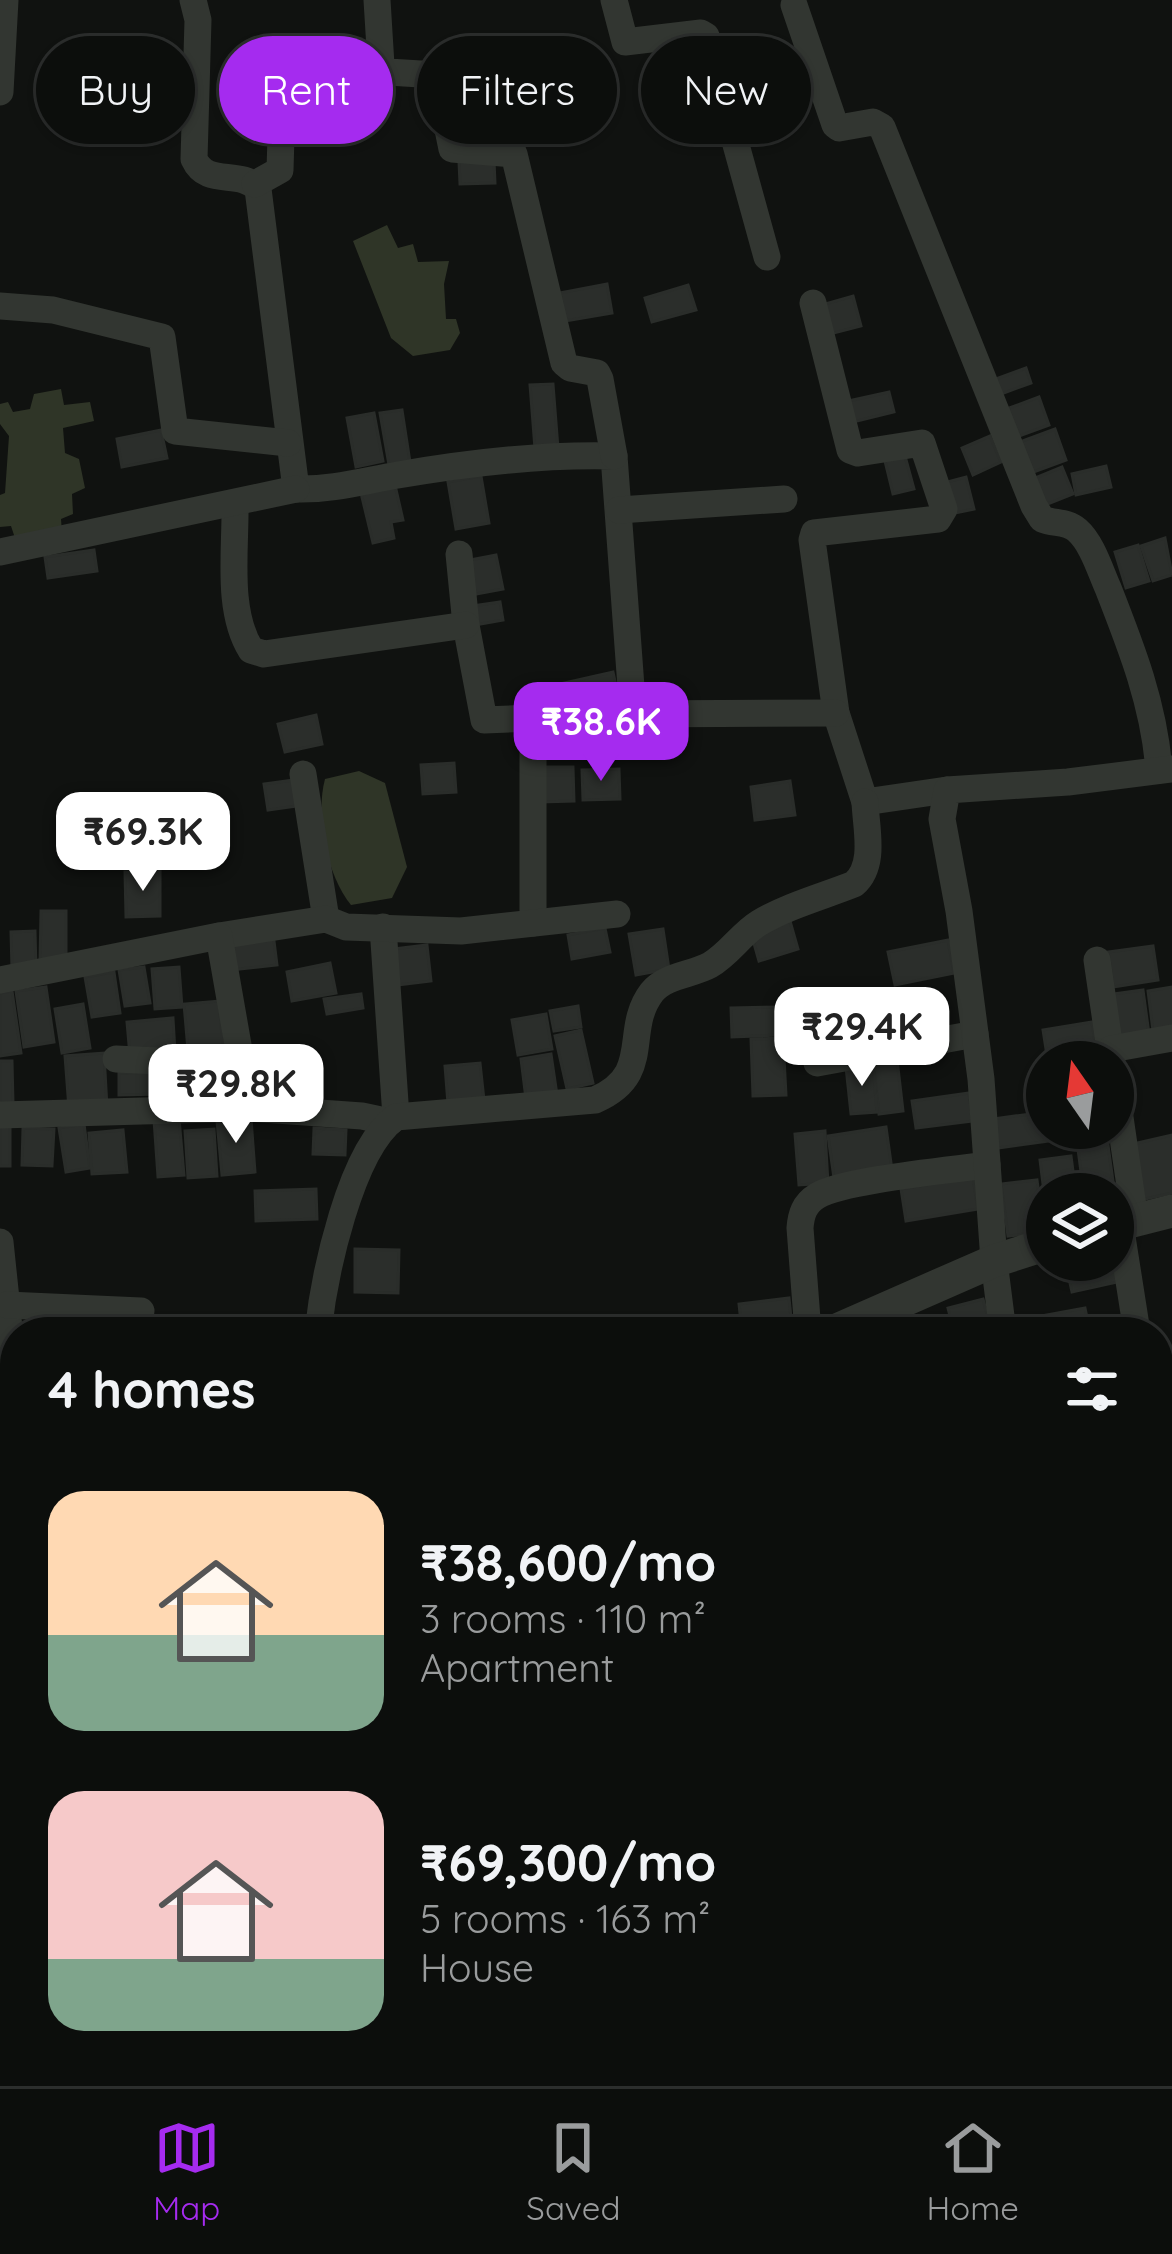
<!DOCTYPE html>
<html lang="en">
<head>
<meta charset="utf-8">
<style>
	body { margin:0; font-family:Quicksand,sans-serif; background:#151715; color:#f1f3f6; height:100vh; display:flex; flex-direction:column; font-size:45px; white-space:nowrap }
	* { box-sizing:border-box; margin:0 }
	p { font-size:39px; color:#9a9c9d }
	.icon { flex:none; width:66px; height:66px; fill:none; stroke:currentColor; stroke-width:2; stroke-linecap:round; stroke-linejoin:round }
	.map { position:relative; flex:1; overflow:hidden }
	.panel { position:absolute; left:0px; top:1317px; width:1173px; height:771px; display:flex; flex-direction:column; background:#0c0e0c; border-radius:48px 48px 0 0; box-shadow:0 3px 9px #0004,0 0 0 3px #2c2e2d }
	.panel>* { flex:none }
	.hud { position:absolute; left:36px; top:36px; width:1101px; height:108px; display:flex; gap:24px }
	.needle { width:78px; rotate:346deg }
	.fabs { position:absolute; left:1026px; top:1041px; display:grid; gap:24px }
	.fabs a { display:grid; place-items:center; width:108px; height:108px; border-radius:50%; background:#0c0e0c; box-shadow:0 3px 9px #0004,0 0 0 3px #2c2e2d; font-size:60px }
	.price { position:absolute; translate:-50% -102px; padding:0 27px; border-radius:24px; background:#fff; color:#222; font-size:39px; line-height:78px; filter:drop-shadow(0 3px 6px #0008) }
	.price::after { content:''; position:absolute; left:50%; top:72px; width:36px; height:27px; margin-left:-18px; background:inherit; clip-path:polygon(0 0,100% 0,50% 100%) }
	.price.selected { background:#a52bef; color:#fff }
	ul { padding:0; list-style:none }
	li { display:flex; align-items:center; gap:36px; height:300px; padding:0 48px }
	li span { display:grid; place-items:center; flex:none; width:336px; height:240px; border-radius:36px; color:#555 }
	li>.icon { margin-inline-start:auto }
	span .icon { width:144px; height:144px; fill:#fffc; stroke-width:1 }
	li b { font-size:51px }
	h2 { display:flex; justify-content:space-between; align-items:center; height:144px; padding:0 48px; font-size:51px }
	.pill { padding:0 42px; border-radius:54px; background:#0c0e0c; box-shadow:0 3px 9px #0004,0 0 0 3px #2c2e2d; font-size:42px; line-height:108px }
	.pill.selected { background:#a52bef; color:#fff }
	.tab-bar { display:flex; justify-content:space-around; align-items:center; height:168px; border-top:3px solid #2c2e2d; background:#0c0e0c; font-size:33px; color:#9a9c9d }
	.tab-bar a { display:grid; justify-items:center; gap:6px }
	.tab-bar .selected { color:#a52bef }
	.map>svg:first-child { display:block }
	.water { fill:#2f3527 }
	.building { fill:#2b2e2b; stroke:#2a2d2a; stroke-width:3 }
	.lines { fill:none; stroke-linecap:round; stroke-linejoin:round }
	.minor { stroke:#323631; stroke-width:27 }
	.tertiary { stroke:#323631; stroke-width:33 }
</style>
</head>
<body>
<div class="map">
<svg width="1172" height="2086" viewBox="0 0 1172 2086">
	<rect width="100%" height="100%" fill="#101210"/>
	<g class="water">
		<path d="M387 225 398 248 413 244 418 262 449 261 444 284 446 319H456L460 333 450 350 413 356 391 338 353 241Z"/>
		<path d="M61 389 64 405 90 402 94 421 63 428 65 453 79 459 85 488 72 494 73 514 61 519 62 533 15 538 11 526 0 527V495L5 493 9 436 0 424V404L8 402 13 412 30 409 34 394Z"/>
		<path d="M359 771 385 783 407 867 392 898 351 905C327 876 315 816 325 779Z"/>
	</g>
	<g class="building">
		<path d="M494 160 495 183 460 184 459 162Z"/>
		<path d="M607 284 612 313 565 321 560 293Z"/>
		<path d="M688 285 696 310 652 322 645 298Z"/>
		<path d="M853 296 861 326 826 335 818 306Z"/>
		<path d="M1026 368 1031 383 1001 394 996 379Z"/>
		<path d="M553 384 558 448 535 449 530 385Z"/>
		<path d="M889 392 894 412 849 423 844 402Z"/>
		<path d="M1039 397 1049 425 1011 439 1001 411Z"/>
		<path d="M402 410 410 462 389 465 380 413Z"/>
		<path d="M374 413 383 461 356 467 347 418Z"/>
		<path d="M1055 429 1066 460 1028 474 1017 443Z"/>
		<path d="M161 430 167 458 122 467 117 439Z"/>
		<path d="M990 436 1001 462 973 475 962 448Z"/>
		<path d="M905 456 914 489 893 494 885 461Z"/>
		<path d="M1106 466 1111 487 1076 495 1072 474Z"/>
		<path d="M1062 467 1073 494 1040 507 1030 480Z"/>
		<path d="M481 476 489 523 456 529 448 482Z"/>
		<path d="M966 477 974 509 955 513 947 482Z"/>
		<path d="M395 485 403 520 391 522 394 538 373 543 361 493Z"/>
		<path d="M1165 538 1172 575 1153 581 1141 546Z"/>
		<path d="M1138 545 1149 581 1126 588 1115 552Z"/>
		<path d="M94 550 97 571 48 578 45 557Z"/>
		<path d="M496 555 503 589 471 595 465 561Z"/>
		<path d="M500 602 503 620 475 625 472 606Z"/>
		<path d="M613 672 618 695 552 710 546 687Z"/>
		<path d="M316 715 322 744 285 752 278 724Z"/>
		<path d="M675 723 677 750 648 752 646 725Z"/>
		<path d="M454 763 456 792 423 794 421 765Z"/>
		<path d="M540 767H573L574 801 541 802Z"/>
		<path d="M619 769 620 799 583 800 582 770Z"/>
		<path d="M294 780 297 806 268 810 264 784Z"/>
		<path d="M790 781 795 815 755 820 751 787Z"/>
		<path d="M160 871V916L126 917 125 872Z"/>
		<path d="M41 911H66V962H40Z"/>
		<path d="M790 921 798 949 759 961 751 933Z"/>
		<path d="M605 928 610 952 572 959 568 935Z"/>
		<path d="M663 929 669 969 636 975 629 934Z"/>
		<path d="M35 931 36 969 12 970 11 932Z"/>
		<path d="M273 933 277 965 230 970 227 939Z"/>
		<path d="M948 940 954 973 895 985 888 952Z"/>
		<path d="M427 945 431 981 397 985 393 949Z"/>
		<path d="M1153 946 1158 980 1113 987 1108 952Z"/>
		<path d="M330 963 336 993 292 1001 287 972Z"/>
		<path d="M144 967 150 1003 125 1006 119 970Z"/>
		<path d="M179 967 182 1007 155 1009 152 969Z"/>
		<path d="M114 972 120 1013 92 1017 85 977Z"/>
		<path d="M46 987 54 1042 24 1047 16 991Z"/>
		<path d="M1172 987V1029L1153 1031 1148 991Z"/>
		<path d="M1143 990 1149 1034 1119 1038 1113 994Z"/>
		<path d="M12 991 21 1053 0 1056V993Z"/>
		<path d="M361 994 363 1008 327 1014 324 999Z"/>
		<path d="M873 994 880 1042 860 1045 852 998Z"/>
		<path d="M848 998 854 1044 824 1048 818 1002Z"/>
		<path d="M813 1000 819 1052 795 1055 790 1002Z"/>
		<path d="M219 1001 224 1058 189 1062 184 1004Z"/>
		<path d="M83 1004 90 1048 62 1053 55 1009Z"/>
		<path d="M578 1006 581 1027 554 1031 550 1011Z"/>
		<path d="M779 1007V1035L732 1037 731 1008Z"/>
		<path d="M546 1014 552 1049 518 1055 512 1020Z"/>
		<path d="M173 1018 175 1052 130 1056 127 1022Z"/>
		<path d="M1092 1022 1097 1055 1048 1062 1043 1030Z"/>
		<path d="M581 1030 593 1083 567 1089 555 1036Z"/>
		<path d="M783 1038 786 1095 753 1096 751 1039Z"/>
		<path d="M104 1053 107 1107 69 1109 65 1056Z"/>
		<path d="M551 1054 557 1095 526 1099 521 1059Z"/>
		<path d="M897 1059 903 1111 879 1114 873 1062Z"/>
		<path d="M0 1061H12L13 1103H0Z"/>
		<path d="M480 1063 484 1100 448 1104 445 1066Z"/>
		<path d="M873 1064 877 1112 851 1114 846 1067Z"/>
		<path d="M162 1072V1094L119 1095V1073Z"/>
		<path d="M237 1072V1092L175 1093 174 1073Z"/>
		<path d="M969 1093 973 1121 916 1128 912 1101Z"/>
		<path d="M1045 1112 1049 1141 998 1148 993 1119Z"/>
		<path d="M179 1118 184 1175 158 1177 154 1120Z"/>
		<path d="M251 1118 255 1172 222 1175 217 1121Z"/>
		<path d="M84 1124 90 1168 66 1172 59 1128Z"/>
		<rect x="0" y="1126" width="10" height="40"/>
		<path d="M886 1127 892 1170 834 1178 828 1136Z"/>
		<path d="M23 1128 54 1129 52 1166 22 1165Z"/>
		<path d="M314 1128 346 1130 345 1155 313 1154Z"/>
		<path d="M214 1129 217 1176 188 1178 185 1131Z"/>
		<path d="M123 1130 127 1172 92 1174 89 1133Z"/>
		<path d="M825 1131 828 1183 799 1185 795 1134Z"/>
		<path d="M1172 1135V1193L1141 1200 1129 1145Z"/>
		<path d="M1107 1138 1117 1210H1113V1194H1084L1077 1142Z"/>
		<path d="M1071 1156 1076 1194H1047V1216L1040 1160Z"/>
		<path d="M973 1177 978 1209 906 1221 901 1189Z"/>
		<path d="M1037 1180 1044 1232 1008 1236 1001 1184Z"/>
		<path d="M316 1189 317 1219 256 1221 255 1191Z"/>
		<path d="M355 1249 399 1250 398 1293 355 1292Z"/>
		<path d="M1088 1260H1113L1122 1281 1072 1292 1066 1265Z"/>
		<path d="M789 1298 792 1327 742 1332 739 1304Z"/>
		<path d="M983 1299 992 1332H954L948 1308Z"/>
		<path d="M1085 1308 1090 1332H1039L1036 1317Z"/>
		<path d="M610 1317 611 1332H577L576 1320Z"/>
		<path d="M0 1507 15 1508V1573L0 1572Z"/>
		<path d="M1165 1511 1172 1557 1158 1559V1512Z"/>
		<path d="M37 2073H68L67 2086H37Z"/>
		<path d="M76 2073H114L111 2086H74Z"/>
		<path d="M152 2073H183L180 2086H149Z"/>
		<path d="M1113 2073H1146L1142 2086H1111Z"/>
	</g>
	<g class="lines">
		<g class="minor">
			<path d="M193 0 198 20 194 159C207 188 240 168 258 189L296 489C332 490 363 481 398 475 468 463 543 454 614 456L633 714 484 720 466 625 459 554"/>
			<path d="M377 0 381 65 388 72 437 75 452 149 514 154 564 363 570 368 597 373 600 379 614 456"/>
			<path d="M614 0 625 42 701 33 706 36 767 257"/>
			<path d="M794 5 835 125 839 128 873 122 882 127 1034 506 1042 519C1054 524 1067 521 1077 530 1092 543 1100 570 1108 588 1132 649 1154 705 1159 770"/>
			<path d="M0 92 5 0"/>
			<path d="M255 184 280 170 283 68"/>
			<path d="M813 303 850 450 858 453 922 443 944 509 938 519 814 533 812 540 836 713 865 802 947 790"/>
			<path d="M0 306 53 310 162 337 175 431 288 443"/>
			<path d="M235 503C236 549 226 610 251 650L264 654 466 625"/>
			<path d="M619 510 784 499"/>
			<path d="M0 552 296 489"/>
			<path d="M633 714 836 713"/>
			<path d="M533 720V923"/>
			<path d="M303 774 326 919"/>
			<path d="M383 927 396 1117"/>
			<path d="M219 936 326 919 346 927 461 931 617 914"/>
			<path d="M1097 960 1135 1220"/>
			<path d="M0 980 219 936 249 1108 362 1116 390 1122"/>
			<path d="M1111 1049 1172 1038"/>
			<path d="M116 1059 241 1065"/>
			<path d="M817 1063 975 1034"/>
			<path d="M0 1115 249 1108"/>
			<path d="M1120 1224 1137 1332"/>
			<path d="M0 1242 11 1347 9 1486"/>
			<path d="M7 1305 141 1311"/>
			<path d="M318 1332C324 1276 350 1150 396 1117L595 1100C655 1074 622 1031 652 992 666 975 692 975 710 965 729 954 741 934 759 923 787 906 824 896 854 884 876 865 866 829 865 802"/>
			<path d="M808 1332 800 1228C801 1215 804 1204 817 1196 842 1180 952 1170 987 1165"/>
			<path d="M1003 1332 994 1261 981 1079 959 911 942 819 947 790 1068 782 1172 769"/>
			<path d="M1158 1584 1172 1582"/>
			<path d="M0 1783 15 1781"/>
			<path d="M1158 1921H1172"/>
			<path d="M0 1930 7 1857 15 1849"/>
			<path d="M0 1970 15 1969"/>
			<path d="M196 2086 198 2073"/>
			<path d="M913 2086V2073"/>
		</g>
		<g class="tertiary">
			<path d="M1113 1226 1172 1211"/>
			<path d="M832 1332 994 1261 1047 1244"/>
			<path d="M0 1485 15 1487"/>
		</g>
	</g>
</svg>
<div class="fabs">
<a><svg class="needle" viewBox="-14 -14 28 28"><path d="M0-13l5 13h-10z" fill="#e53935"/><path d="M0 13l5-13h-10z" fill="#9a9c9d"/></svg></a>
<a><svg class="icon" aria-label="layers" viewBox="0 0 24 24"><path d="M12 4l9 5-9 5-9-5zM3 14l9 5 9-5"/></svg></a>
</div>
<b class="price selected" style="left:601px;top:784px">₹38.6K</b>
<b class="price" style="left:143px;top:894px">₹69.3K</b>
<b class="price" style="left:862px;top:1089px">₹29.4K</b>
<b class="price" style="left:236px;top:1146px">₹29.8K</b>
<div class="hud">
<a class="pill">Buy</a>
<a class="pill selected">Rent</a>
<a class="pill">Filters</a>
<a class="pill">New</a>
</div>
<section class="panel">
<h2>4 homes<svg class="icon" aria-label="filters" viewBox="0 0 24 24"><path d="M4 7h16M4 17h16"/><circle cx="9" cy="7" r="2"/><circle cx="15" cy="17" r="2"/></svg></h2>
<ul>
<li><span style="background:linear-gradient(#ffd9b3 60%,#7fa58c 0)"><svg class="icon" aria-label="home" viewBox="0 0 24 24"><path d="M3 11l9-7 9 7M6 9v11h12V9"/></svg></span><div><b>₹38,600/mo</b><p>3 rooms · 110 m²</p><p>Apartment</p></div></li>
<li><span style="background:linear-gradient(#f6c9c9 70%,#7fa58c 0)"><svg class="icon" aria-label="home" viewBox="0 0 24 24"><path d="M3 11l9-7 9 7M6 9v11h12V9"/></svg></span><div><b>₹69,300/mo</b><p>5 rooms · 163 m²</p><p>House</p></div></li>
</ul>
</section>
</div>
<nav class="tab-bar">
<a class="selected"><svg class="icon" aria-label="map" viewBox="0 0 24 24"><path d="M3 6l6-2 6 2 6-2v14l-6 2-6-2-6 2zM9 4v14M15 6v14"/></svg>Map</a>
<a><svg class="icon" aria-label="saved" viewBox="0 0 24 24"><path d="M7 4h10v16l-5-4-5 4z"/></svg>Saved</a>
<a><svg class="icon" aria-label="home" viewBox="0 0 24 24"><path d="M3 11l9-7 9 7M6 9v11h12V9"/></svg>Home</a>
</nav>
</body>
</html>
